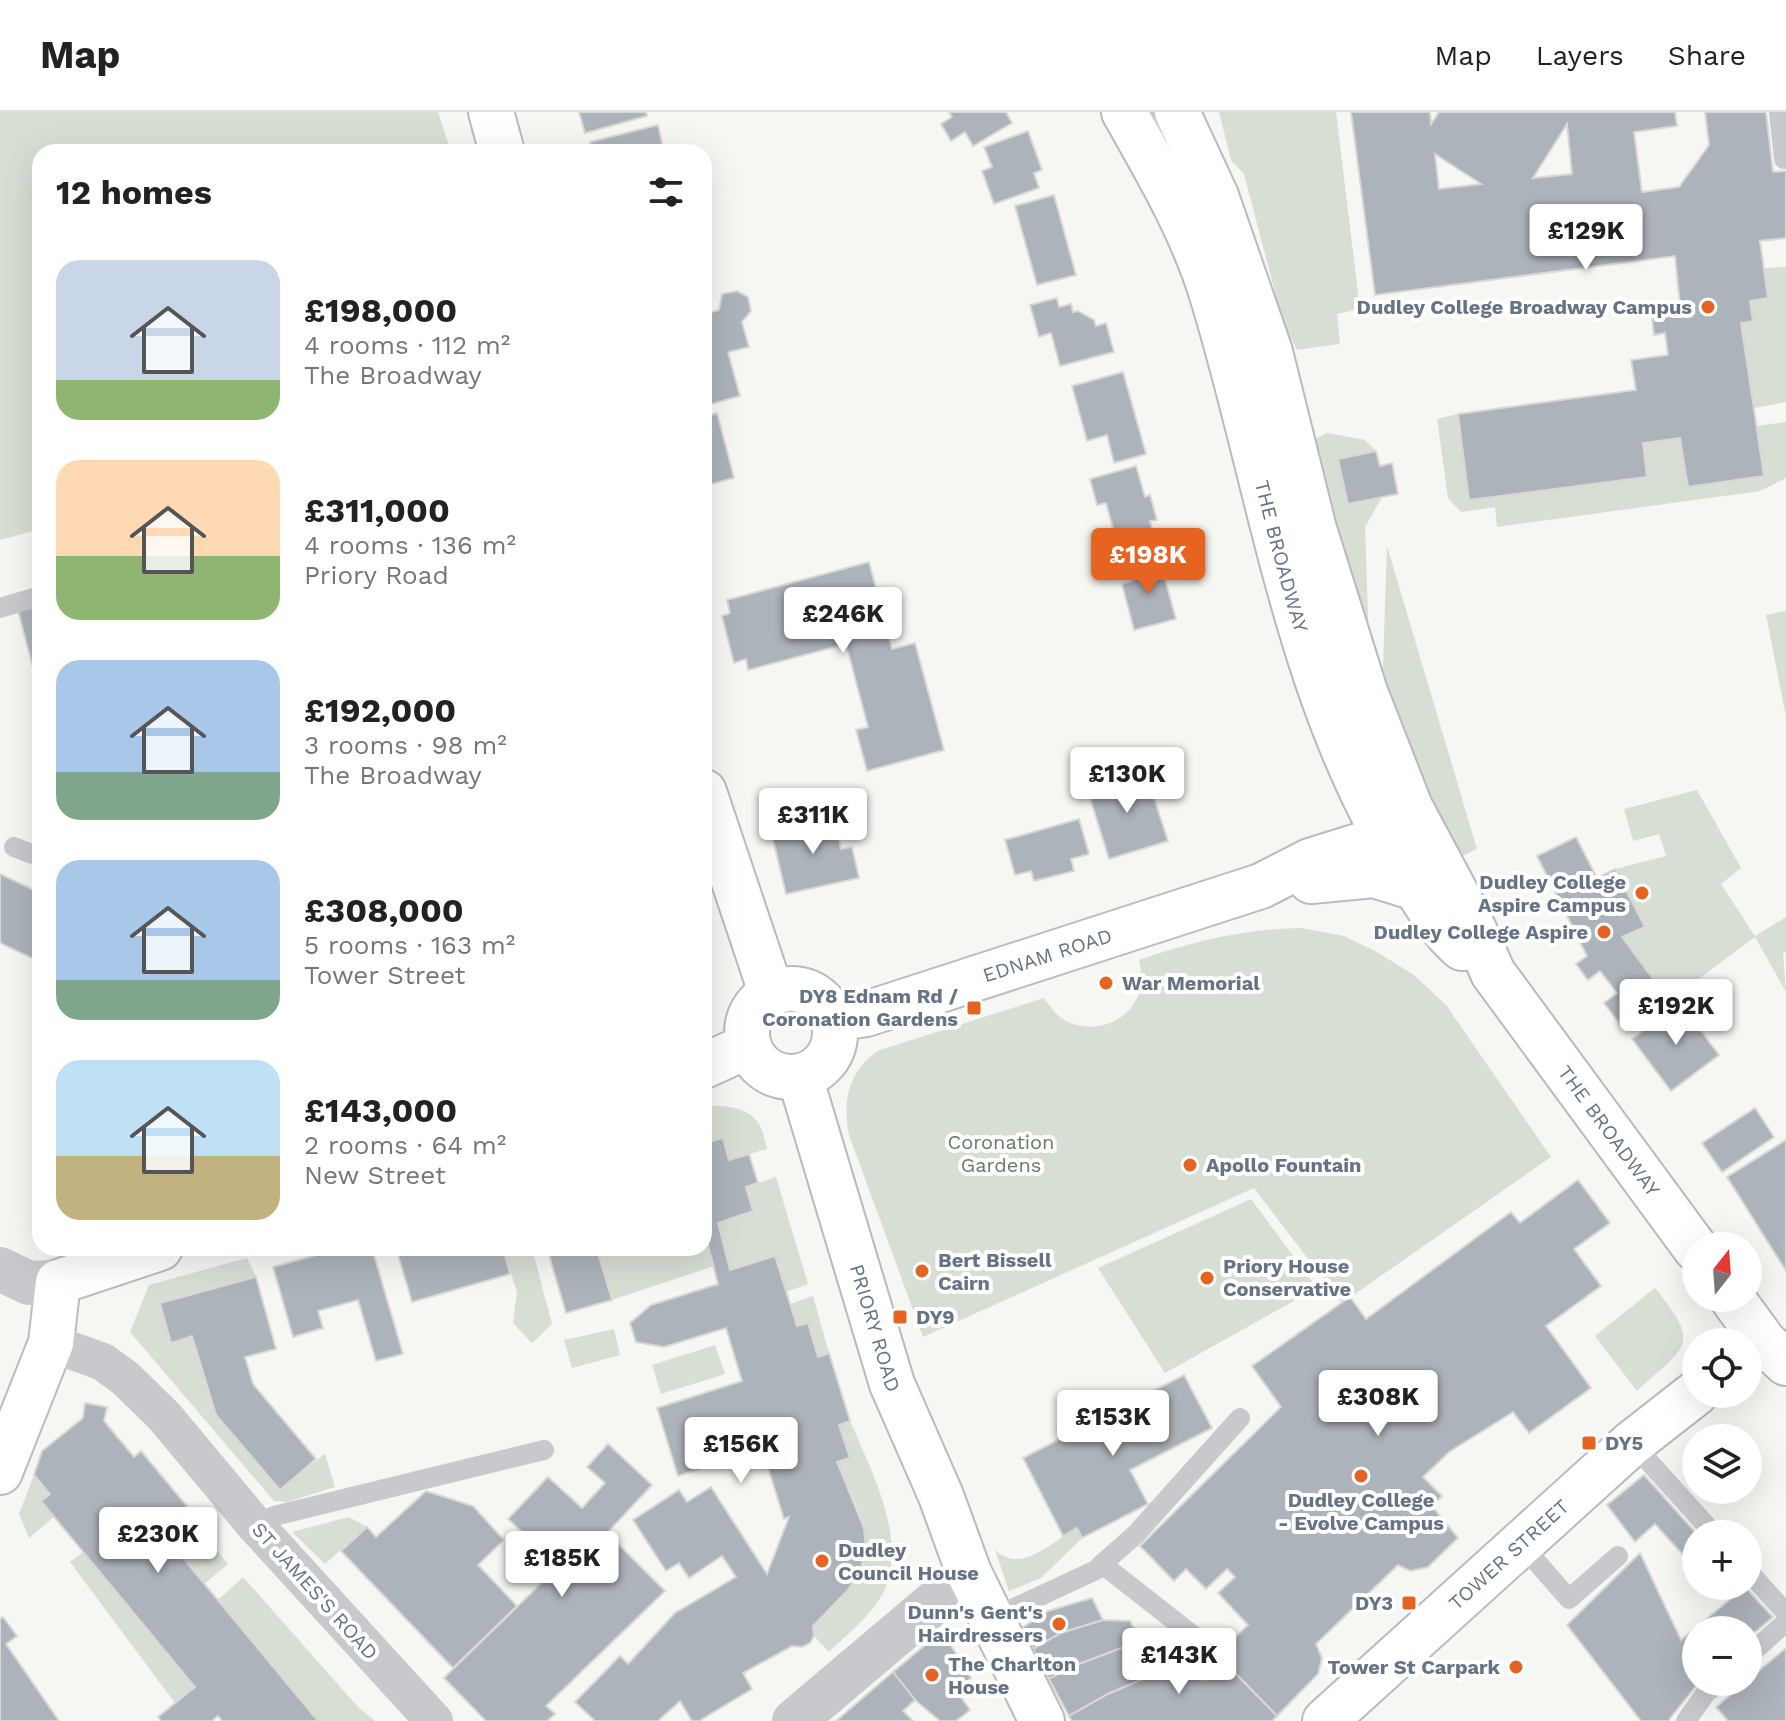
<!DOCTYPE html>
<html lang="en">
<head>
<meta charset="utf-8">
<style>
	body { margin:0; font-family:"Work Sans",sans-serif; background:#f6f6f6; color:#222; height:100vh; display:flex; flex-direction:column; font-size:30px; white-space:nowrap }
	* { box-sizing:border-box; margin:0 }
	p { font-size:26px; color:#767676 }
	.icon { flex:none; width:44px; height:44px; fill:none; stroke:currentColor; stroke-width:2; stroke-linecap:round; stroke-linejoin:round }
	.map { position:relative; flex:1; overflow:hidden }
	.side { position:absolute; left:32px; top:32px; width:680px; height:1112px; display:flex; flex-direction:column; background:#fff; border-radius:24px; box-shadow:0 8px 32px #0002 }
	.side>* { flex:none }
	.needle { width:52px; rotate:17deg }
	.buttons { position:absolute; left:1682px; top:1120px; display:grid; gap:16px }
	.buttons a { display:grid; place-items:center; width:80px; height:80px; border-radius:50%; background:#fff; box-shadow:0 8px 32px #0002; font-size:40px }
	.price { position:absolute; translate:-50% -68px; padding:0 18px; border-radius:8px; background:#fff; color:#222; font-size:26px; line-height:52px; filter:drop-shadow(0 2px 4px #0008) }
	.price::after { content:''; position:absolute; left:50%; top:48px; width:24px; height:18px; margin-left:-12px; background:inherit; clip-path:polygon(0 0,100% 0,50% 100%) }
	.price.on { background:#e76322; color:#fff }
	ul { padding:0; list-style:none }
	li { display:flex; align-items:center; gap:24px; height:200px; padding:0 24px }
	li span { display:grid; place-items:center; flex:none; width:224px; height:160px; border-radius:24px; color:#555 }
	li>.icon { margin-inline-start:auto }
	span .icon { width:96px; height:96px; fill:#fffc; stroke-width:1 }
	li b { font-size:34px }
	h2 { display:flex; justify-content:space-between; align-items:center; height:96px; padding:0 24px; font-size:34px }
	header { display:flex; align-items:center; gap:48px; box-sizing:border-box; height:112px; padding:0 40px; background:#fff; border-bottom:2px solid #e0e0e0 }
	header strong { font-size:38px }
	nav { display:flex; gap:44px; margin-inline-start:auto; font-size:28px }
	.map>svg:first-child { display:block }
	.green { fill:#d7ded4 }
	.building { fill:#adb3ba; stroke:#d8d8d5; stroke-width:2; fill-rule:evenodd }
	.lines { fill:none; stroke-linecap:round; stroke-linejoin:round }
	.secondary-casing { stroke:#b9bcc1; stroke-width:48 }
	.primary-casing { stroke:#b7babf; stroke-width:48 }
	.service { stroke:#c7c9cd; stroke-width:20 }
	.minor { stroke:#c7c9cd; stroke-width:38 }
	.tertiary { stroke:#c7c9cd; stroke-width:44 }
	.secondary { stroke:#fff; stroke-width:44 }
	.primary { stroke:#fff; stroke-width:44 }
	.poi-dot { fill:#e76322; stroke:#fff; stroke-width:3 }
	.labels { text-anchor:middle; stroke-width:8; stroke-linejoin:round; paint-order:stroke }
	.poi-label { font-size:20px; font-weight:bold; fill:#657385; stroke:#fff; text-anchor:start }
	.street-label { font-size:20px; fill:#657385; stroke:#fff }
	.park-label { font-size:20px; fill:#667c64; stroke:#fff }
</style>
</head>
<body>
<header>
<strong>Map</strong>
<nav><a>Map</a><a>Layers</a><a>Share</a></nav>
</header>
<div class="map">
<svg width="1786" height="1609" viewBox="0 0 1786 1609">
	<rect width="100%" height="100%" fill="#f6f6f3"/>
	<g class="green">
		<path d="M0 0H438L451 40H40V417L0 428Z"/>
		<path d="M1219 0H1336L1360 197 1337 202 1340 232 1297 238 1283 211 1244 62 1231 48Z"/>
		<path d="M1786 155V290L1754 296 1741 211 1753 209 1750 189 1764 156Z"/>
		<path d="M1458 302 1470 388 1647 365 1643 331 1680 326 1688 375 1763 364 1756 314 1786 310V366L1760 379 1497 415 1495 395 1461 400 1448 386 1437 307Z"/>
		<path d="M1327 321 1365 328 1376 339 1339 347 1348 392 1382 385 1365 415 1369 534 1309 330Z"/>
		<path d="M1387 434 1477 737 1456 747 1382 586Z"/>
		<path d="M1786 499V605L1766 503Z"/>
		<path d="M1697 678 1741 756 1721 772 1755 824 1786 805V840L1783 841 1786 880 1755 825 1669 889 1622 825 1644 815 1615 757 1666 744 1659 722 1633 729 1624 697Z"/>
		<path d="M1301 816 1344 824 1377 840 1414 863 1446 893 1551 1045 1342 1191 1254 1076 923 1225 849 1023C842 989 849 956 880 938L1044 886C1051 895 1056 904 1066 909 1097 924 1135 908 1141 873 1143 866 1140 856 1139 848 1194 829 1244 817 1301 816Z"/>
		<path d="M704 994C722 993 748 994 759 1012 763 1018 765 1029 767 1037L729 1048 723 1026 704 1031Z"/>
		<path d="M776 1065 808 1172 786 1180 775 1144 730 1158 718 1111 746 1075Z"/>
		<path d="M1251 1087 1317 1176 1165 1261 1098 1156Z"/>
		<path d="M704 1117 714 1154 612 1188 599 1144 628 1136H704Z"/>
		<path d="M503 1136H532L552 1212 532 1231 513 1211 517 1180Z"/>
		<path d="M247 1146 256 1165 160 1191 171 1230 192 1224 216 1303 279 1377 325 1342 335 1375 287 1390 274 1389 130 1220 149 1173Z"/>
		<path d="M1655 1176C1702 1234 1687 1233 1637 1279L1595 1224Z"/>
		<path d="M813 1184 829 1241 818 1245 808 1212 797 1214 790 1192Z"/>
		<path d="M614 1217 620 1243 572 1256 564 1228Z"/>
		<path d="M715 1233 725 1262 661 1282 652 1253Z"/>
		<path d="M850 1309C871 1358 909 1428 883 1481 871 1504 847 1522 829 1540L814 1524 813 1514C827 1498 847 1481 858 1462 879 1427 851 1383 837 1350L850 1346 839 1313Z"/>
		<path d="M34 1363 50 1382 54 1405 29 1426 19 1402Z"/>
		<path d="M349 1405 367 1415 325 1452 292 1420Z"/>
		<path d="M197 1414 228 1452 204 1472 173 1434Z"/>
		<path d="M1077 1416 1082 1426 1041 1466 1009 1479 995 1438C1021 1463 1051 1430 1077 1416Z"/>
		<path d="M83 1440 195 1575 175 1591 70 1450Z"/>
		<path d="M243 1465 358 1595 375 1609H318L218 1488Z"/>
	</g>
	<g class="building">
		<path d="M579 0H646L647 4 585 21Z"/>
		<path d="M949 0H1006L1012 11 973 34 965 20 951 29 941 12 952 5Z"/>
		<path d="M1351 0H1430L1431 12 1439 0H1675L1677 14 1634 20 1642 80 1679 75 1709 33 1705 0H1766L1773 60 1786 59V126L1760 129 1768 186 1750 189 1753 209 1741 211 1764 364 1688 375 1680 326 1643 331 1647 365 1469 388 1458 302 1636 278 1631 248 1668 243 1665 221 1654 223 1651 197 1680 193 1675 144 1375 183ZM1567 12 1572 62 1533 66ZM1435 42 1481 72 1439 77Z"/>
		<path d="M658 13 664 40H593L590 30Z"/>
		<path d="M1028 19 1042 58 1034 61 1039 76 994 92 982 59 992 55 984 35Z"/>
		<path d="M1054 83 1076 163 1037 173 1015 94Z"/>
		<path d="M737 179 748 185 751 199 742 210 749 235 728 240 740 284 704 294V202L719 198 722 182Z"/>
		<path d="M1057 186 1059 195 1071 192 1073 200 1078 199 1094 208 1096 214 1106 211 1114 240 1060 254 1051 221 1039 225 1030 193Z"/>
		<path d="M1123 260 1146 342 1114 351 1107 323 1087 329 1072 274Z"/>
		<path d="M717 301 734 366 704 374V305Z"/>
		<path d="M1376 339 1380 354 1392 351 1398 382 1348 392 1338 347Z"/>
		<path d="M1136 354 1145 385 1150 383 1157 408 1150 409 1159 446 1130 454 1120 419 1114 420 1106 391 1097 393 1090 367Z"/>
		<path d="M1159 446 1176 507 1134 518 1122 472 1133 469 1130 454Z"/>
		<path d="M869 450 892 537 915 531 944 638 867 659 856 618 868 615 846 532 748 558 746 547 734 551 722 504 730 501 727 488Z"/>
		<path d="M40 485V582L16 491Z"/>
		<path d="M1145 658 1168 729 1109 747 1087 676Z"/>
		<path d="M834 705 841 737 852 735 859 766 786 782 771 719Z"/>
		<path d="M1079 707 1089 742 1071 747 1074 759 1034 769 1031 759 1015 763 1005 728Z"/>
		<path d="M1576 725 1597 766 1615 757 1645 815 1622 825 1665 883 1622 915 1604 891 1617 881 1600 859 1588 868 1576 852 1587 844 1537 744Z"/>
		<path d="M0 762 40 781V850L0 831Z"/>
		<path d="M1680 891 1719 943 1671 979 1632 927Z"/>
		<path d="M1755 996 1774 1025 1722 1060 1702 1031Z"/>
		<path d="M723 1026 729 1048 749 1042 758 1071 746 1075 753 1099 718 1111 730 1158 775 1144 797 1214 808 1211 818 1245 829 1241 850 1309 839 1313 850 1346 837 1350 864 1416 866 1438 859 1462 847 1479 813 1514 814 1524 810 1531 802 1535 792 1534 743 1561 752 1577 699 1609H692L680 1589 658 1609H595L575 1590 620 1544 628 1552 675 1501 736 1465 722 1444 689 1466 679 1451 666 1459 633 1408 679 1378 687 1390 711 1375 767 1462 789 1405 784 1407 762 1336 678 1364 657 1296 742 1269 726 1216 664 1235 636 1230 630 1211 651 1193 718 1172 704 1117V1031Z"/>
		<path d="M1786 1028V1159L1727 1065Z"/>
		<path d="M1578 1068 1610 1111 1574 1137 1601 1174 1546 1214 1591 1276 1529 1321 1513 1300 1449 1340 1423 1365 1442 1384 1432 1394 1458 1426 1428 1455 1410 1459 1398 1453 1316 1532 1322 1546 1318 1562 1277 1604 1217 1542 1248 1513 1218 1481 1235 1465 1227 1457 1206 1477 1186 1457 1174 1469 1140 1434 1281 1295 1252 1254 1350 1185 1366 1207 1511 1100 1520 1111Z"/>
		<path d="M341 1136H372L403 1242 376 1249 358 1188 318 1199 323 1216 293 1225 273 1155Z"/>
		<path d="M396 1136H503L510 1162 412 1190Z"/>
		<path d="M547 1136H628L599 1144 612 1188 566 1201Z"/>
		<path d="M256 1165 276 1237 245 1245 253 1272 316 1347 280 1378 216 1303 192 1224 171 1231 160 1191Z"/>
		<path d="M1184 1263 1212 1316 1130 1358 1148 1392 1082 1426 1077 1416 1063 1424 1023 1346Z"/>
		<path d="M85 1291 107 1295 104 1309 134 1345 141 1339 187 1394 161 1414 156 1409 133 1427 153 1451 173 1434 318 1609H222L218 1604 212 1609H161L158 1605 195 1575 41 1389 50 1382 34 1363 42 1339 83 1306Z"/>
		<path d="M608 1332 652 1373 607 1421 665 1479 546 1594 555 1602 547 1609H486L444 1566 559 1454 508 1407 548 1365 582 1396 605 1371 587 1355Z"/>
		<path d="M1644 1363 1697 1422 1695 1456 1655 1412 1635 1430 1607 1393Z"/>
		<path d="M426 1379 473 1394 504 1428 478 1453 517 1494 453 1556 341 1439 367 1415 376 1425Z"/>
		<path d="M1640 1441 1681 1528 1745 1475 1773 1505 1748 1526V1518H1696V1570H1699L1668 1609H1641L1567 1513Z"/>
		<path d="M1092 1486 1103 1508 1061 1521 1033 1537 1022 1516 1048 1499Z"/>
		<path d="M3 1505 17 1524 6 1532 59 1609H0V1507Z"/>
		<path d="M1103 1508 1130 1509 1140 1529 1066 1557 1049 1567 1033 1537 1061 1521Z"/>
		<path d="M942 1519 971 1566 956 1578 970 1598 956 1609H940L915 1588 893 1560Z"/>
		<path d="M1140 1529 1155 1562 1108 1582 1069 1604 1049 1567 1066 1557Z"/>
		<path d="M1172 1532 1205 1568 1224 1550 1277 1604 1272 1609H1072L1069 1604 1108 1582 1155 1562 1147 1545Z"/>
		<path d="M1786 1536V1609H1728L1716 1595Z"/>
		<path d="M893 1560 915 1588 903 1599 913 1609H836Z"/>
	</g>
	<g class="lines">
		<g class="secondary-casing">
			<g id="secondary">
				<path d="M1311 769 1374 763 1416 776"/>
				<path id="s1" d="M833 907 866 902 1261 774 1310 749 1384 726"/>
				<path d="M704 954 748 934"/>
				<path d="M0 1360 51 1231 58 1170 160 1136"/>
			</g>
		</g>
		<g class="primary-casing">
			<g id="primary">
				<path d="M491 0 502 40"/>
				<path id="s2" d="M1124 0C1158 60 1193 119 1213 186 1272 380 1297 589 1408 763 1424 788 1439 817 1462 836"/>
				<path id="s3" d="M1177 0 1216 84 1270 240 1314 417 1365 580 1410 695 1467 802 1493 861 1696 1137"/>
				<path d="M704 680 771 880"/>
				<circle cx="791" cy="921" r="44"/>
				<path id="s4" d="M800 965 892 1272 941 1384 969 1461 1042 1609"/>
				<path d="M1732 1186 1764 1230 1786 1251"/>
				<path id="s5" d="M1325 1609 1632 1331 1696 1281"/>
			</g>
		</g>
		<g class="service">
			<path d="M1779 0 1784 47"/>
			<path d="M0 496 40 484"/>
			<path d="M14 735 40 745"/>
			<path d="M1632 1331 1714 1422"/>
			<path d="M255 1413 274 1404 544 1338"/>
			<path d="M1521 1432 1569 1487 1618 1444"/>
			<path d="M1748 1459 1786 1501"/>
			<path d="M991 1507 1096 1458 1102 1452"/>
			<path d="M1199 1528 1102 1452 1136 1422 1240 1306"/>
			<path d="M1748 1544 1786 1510"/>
			<path d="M1686 1609 1705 1582 1719 1570"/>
		</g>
		<g class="minor">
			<path d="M1152 0 1180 54"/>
			<path d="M51 1231 103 1250 125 1266 164 1304 255 1413 434 1609"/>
		</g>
		<g class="tertiary">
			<path d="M0 1157 29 1171 58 1170"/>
			<path d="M794 1609 969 1461"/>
		</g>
		<use href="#secondary" class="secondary"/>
		<use href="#primary" class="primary"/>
	</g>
	<g class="poi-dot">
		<circle cx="1708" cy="195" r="8"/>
		<circle cx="1642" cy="781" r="8"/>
		<circle cx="1604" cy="820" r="8"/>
		<circle cx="1106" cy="871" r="8"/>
		<rect x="966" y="888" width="16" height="16" rx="4"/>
		<circle cx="1190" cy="1053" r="8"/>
		<circle cx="922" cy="1159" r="8"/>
		<circle cx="1207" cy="1166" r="8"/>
		<rect x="892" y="1197" width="16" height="16" rx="4"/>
		<rect x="1581" y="1323" width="16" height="16" rx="4"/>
		<circle cx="1361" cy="1364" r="8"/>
		<circle cx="822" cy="1449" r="8"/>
		<rect x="1401" y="1483" width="16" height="16" rx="4"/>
		<circle cx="1059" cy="1512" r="8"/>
		<circle cx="1516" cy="1555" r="8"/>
		<circle cx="932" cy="1563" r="8"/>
	</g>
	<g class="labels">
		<g class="poi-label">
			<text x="1692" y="202" text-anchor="end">Dudley College Broadway Campus</text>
			<text x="1626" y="777" text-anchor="end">Dudley College<tspan x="1626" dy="23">Aspire Campus</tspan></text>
			<text x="1588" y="827" text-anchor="end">Dudley College Aspire</text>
			<text x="1122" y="878">War Memorial</text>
			<text x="958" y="891" text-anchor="end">DY8 Ednam Rd /<tspan x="958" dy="23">Coronation Gardens</tspan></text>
			<text x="1206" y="1060">Apollo Fountain</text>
			<text x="938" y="1155">Bert Bissell<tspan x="938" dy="23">Cairn</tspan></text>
			<text x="1223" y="1161">Priory House<tspan x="1223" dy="23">Conservative</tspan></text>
			<text x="916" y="1212">DY9</text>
			<text x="1605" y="1338">DY5</text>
			<text x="1361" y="1395" text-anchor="middle">Dudley College<tspan x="1361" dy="23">- Evolve Campus</tspan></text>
			<text x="838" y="1445">Dudley<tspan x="838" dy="23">Council House</tspan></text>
			<text x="1393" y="1498" text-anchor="end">DY3</text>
			<text x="1043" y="1507" text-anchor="end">Dunn's Gent's<tspan x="1043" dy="23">Hairdressers</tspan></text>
			<text x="948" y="1559">The Charlton<tspan x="948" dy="23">House</tspan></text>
			<text x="1500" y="1562" text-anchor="end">Tower St Carpark</text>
		</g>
		<g class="street-label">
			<text dy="7" stroke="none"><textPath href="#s2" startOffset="474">THE BROADWAY</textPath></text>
			<text dy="7" stroke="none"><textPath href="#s1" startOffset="224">EDNAM ROAD</textPath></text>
			<text dy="7" stroke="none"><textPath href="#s3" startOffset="1116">THE BROADWAY</textPath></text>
			<text dy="7" stroke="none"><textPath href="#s4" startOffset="262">PRIORY ROAD</textPath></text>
			<text dy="7" stroke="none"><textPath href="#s5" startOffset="248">TOWER STREET</textPath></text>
			<text transform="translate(315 1479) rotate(48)" y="7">ST JAMES'S ROAD</text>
		</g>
		<g class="park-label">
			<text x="1001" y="1037">Coronation<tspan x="1001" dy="23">Gardens</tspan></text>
		</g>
	</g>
</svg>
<div class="buttons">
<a><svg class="needle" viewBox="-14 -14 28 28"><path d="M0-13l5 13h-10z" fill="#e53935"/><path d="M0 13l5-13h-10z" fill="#767676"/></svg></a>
<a><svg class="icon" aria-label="locate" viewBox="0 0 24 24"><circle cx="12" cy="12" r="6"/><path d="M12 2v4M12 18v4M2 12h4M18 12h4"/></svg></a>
<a><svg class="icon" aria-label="layers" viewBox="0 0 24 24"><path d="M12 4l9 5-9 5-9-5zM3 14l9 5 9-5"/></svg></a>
<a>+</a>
<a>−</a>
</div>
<b class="price" style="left:1586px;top:160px">£129K</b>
<b class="price on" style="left:1148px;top:484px">£198K</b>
<b class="price" style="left:843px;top:543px">£246K</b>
<b class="price" style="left:1127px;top:703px">£130K</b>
<b class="price" style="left:813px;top:744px">£311K</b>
<b class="price" style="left:1676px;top:935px">£192K</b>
<b class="price" style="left:1378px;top:1326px">£308K</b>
<b class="price" style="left:1113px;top:1346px">£153K</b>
<b class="price" style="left:741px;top:1373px">£156K</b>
<b class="price" style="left:158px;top:1463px">£230K</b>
<b class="price" style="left:562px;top:1487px">£185K</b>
<b class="price" style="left:1179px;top:1584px">£143K</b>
<section class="side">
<h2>12 homes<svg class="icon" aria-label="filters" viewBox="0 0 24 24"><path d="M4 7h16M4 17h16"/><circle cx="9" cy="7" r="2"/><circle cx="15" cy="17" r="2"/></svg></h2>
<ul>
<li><span style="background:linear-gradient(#c9d6e8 75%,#8fb573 0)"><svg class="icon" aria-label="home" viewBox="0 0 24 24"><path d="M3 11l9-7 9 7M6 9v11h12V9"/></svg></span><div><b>£198,000</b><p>4 rooms · 112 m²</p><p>The Broadway</p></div></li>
<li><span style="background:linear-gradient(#ffd9b3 60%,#8fb573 0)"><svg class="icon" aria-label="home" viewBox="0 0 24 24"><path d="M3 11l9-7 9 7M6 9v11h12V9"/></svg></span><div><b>£311,000</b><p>4 rooms · 136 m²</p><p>Priory Road</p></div></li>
<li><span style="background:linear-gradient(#a9c7e8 70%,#7fa58c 0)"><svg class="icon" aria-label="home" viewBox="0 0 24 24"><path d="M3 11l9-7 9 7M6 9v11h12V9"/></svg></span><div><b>£192,000</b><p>3 rooms · 98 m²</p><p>The Broadway</p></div></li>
<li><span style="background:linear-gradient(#a9c7e8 75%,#7fa58c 0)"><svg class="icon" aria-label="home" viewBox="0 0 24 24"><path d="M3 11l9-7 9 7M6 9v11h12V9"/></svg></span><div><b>£308,000</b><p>5 rooms · 163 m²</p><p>Tower Street</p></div></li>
<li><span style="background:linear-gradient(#bfe0f5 60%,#c2b280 0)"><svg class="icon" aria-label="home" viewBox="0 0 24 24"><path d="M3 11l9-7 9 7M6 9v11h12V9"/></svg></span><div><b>£143,000</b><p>2 rooms · 64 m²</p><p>New Street</p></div></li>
</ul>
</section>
</div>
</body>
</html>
